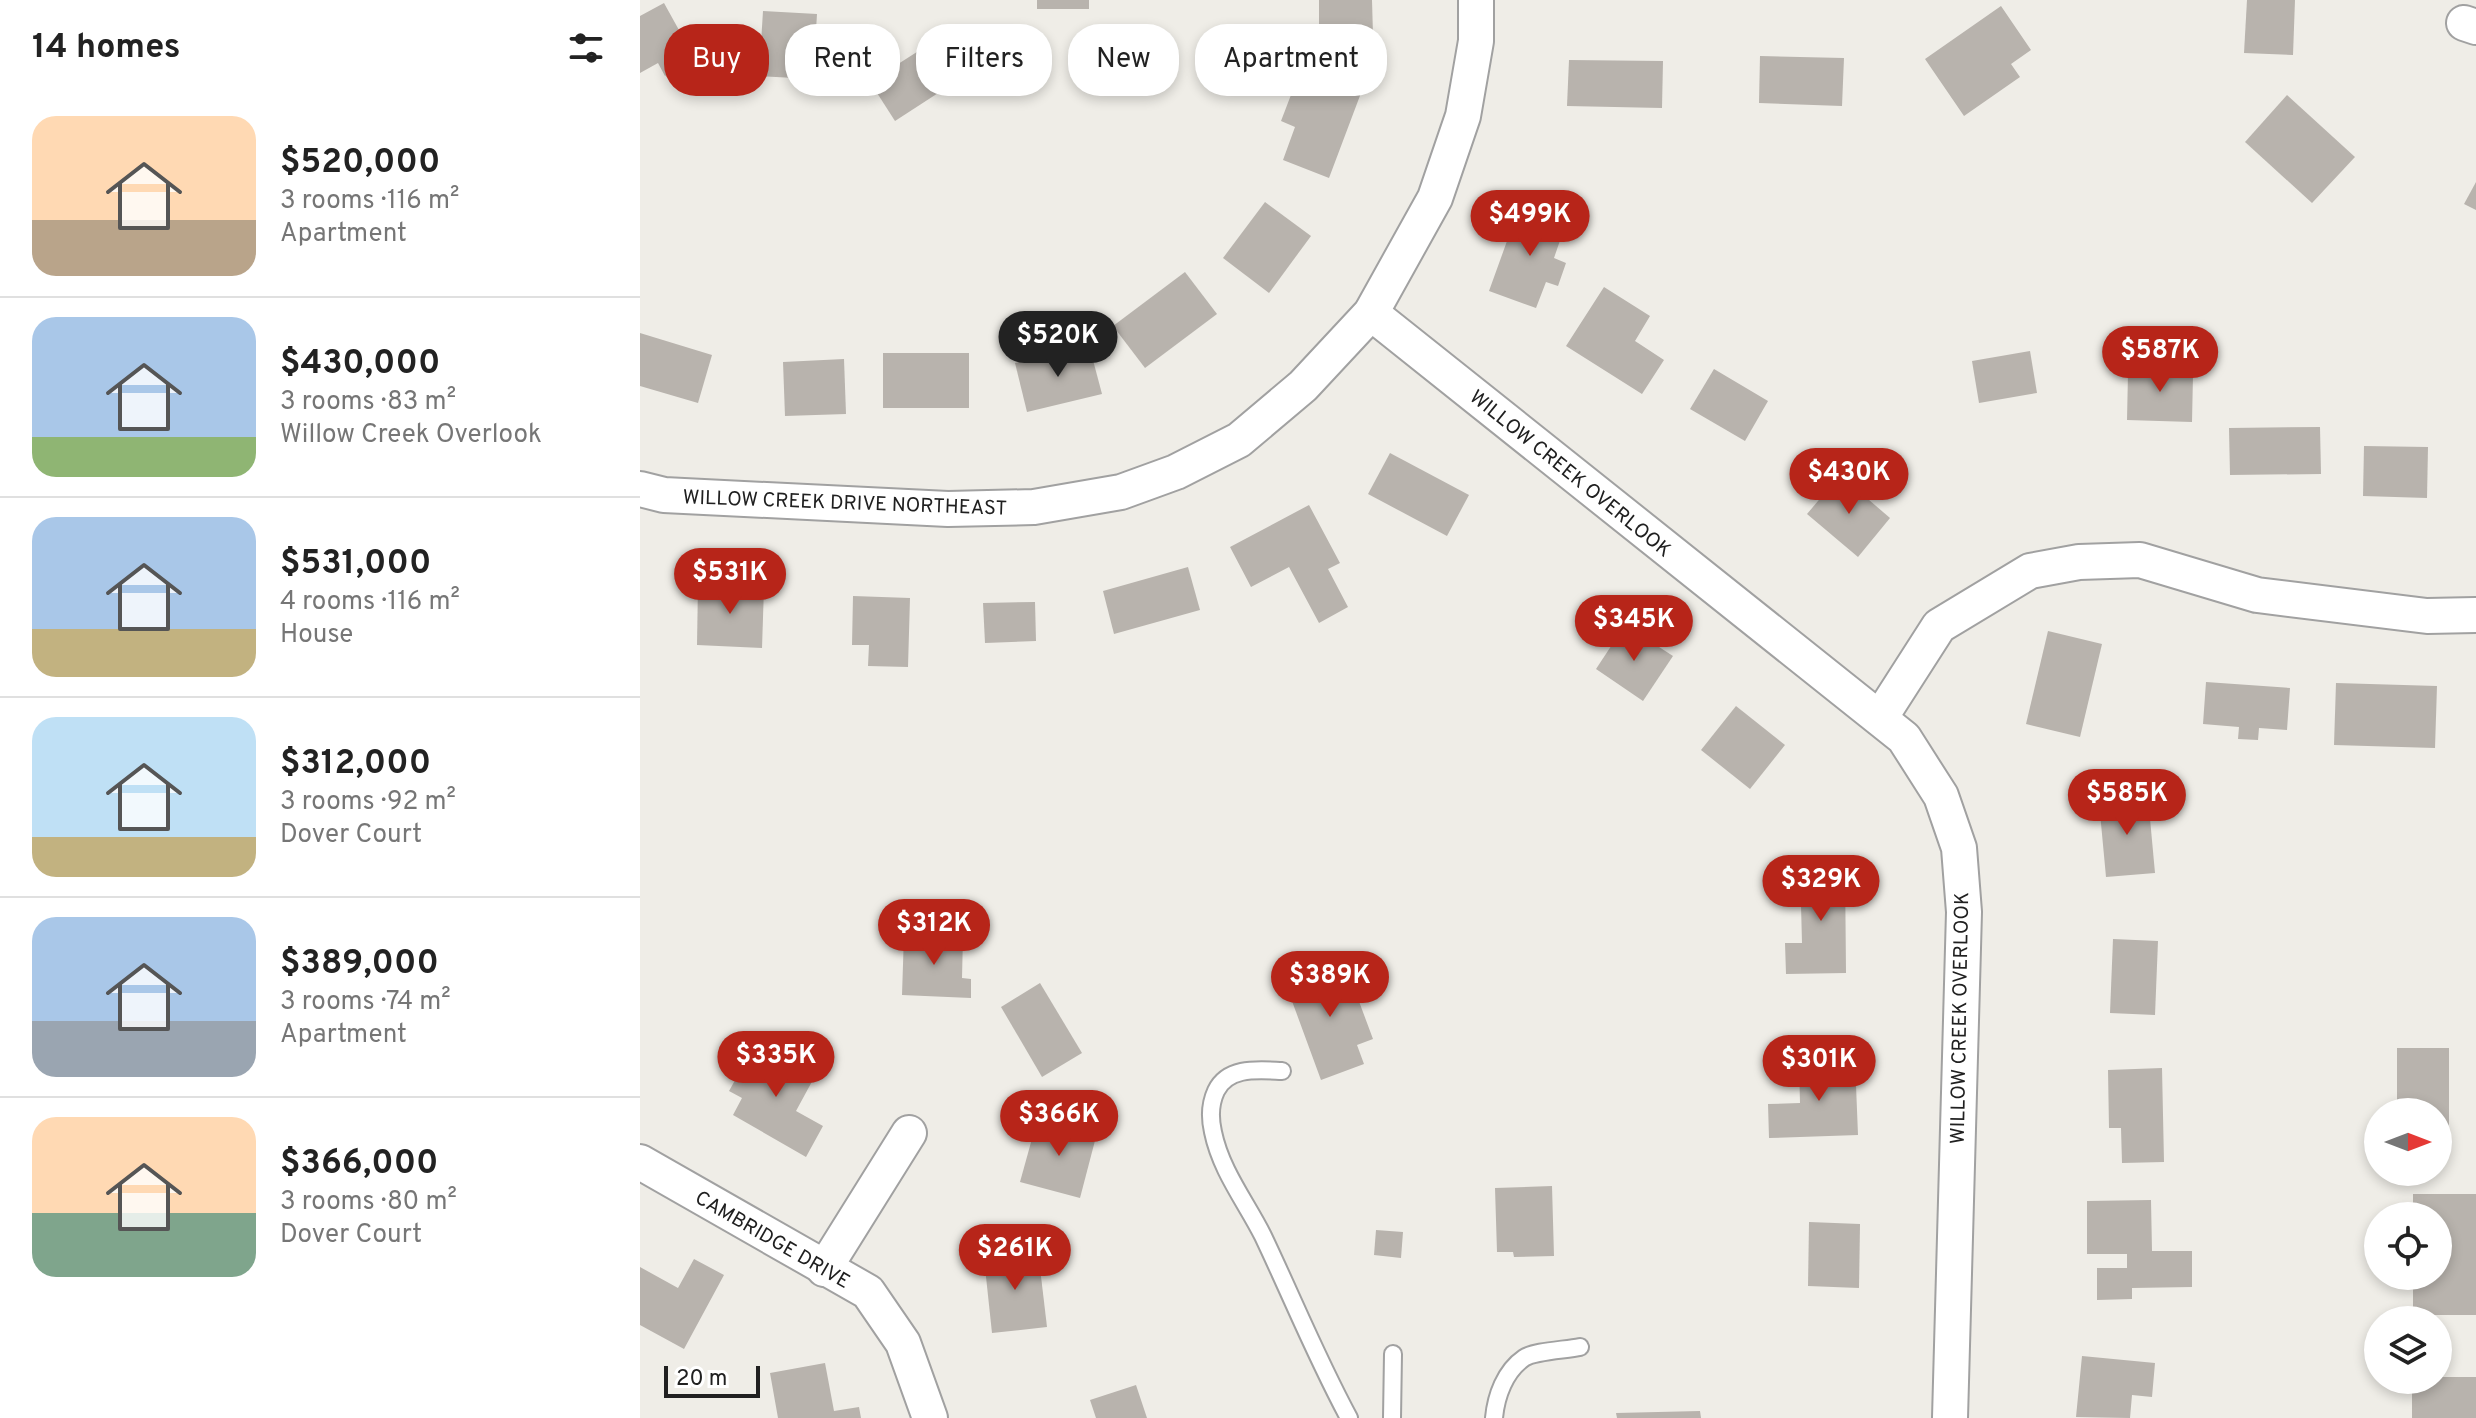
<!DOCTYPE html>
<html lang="en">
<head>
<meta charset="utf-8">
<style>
	body { margin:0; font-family:Overpass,sans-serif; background:#f2f2f2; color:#222; height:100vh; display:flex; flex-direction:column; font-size:30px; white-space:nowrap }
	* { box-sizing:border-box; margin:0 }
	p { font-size:26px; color:#767676 }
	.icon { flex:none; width:44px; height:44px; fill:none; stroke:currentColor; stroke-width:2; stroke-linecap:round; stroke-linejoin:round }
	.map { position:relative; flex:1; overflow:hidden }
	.side { display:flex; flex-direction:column; background:#fff; width:640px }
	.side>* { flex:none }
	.top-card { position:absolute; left:24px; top:24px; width:760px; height:72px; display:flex; gap:16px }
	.needle { width:52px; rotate:90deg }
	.tools { position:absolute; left:1724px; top:1098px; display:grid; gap:16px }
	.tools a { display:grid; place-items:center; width:88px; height:88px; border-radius:50%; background:#fff; box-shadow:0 4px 12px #0003; font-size:40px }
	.scale { position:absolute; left:24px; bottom:20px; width:96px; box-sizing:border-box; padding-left:8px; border:4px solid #202020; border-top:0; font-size:22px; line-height:28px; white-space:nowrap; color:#202020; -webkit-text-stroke:6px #fff; paint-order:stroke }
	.price { position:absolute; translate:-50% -68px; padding:0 18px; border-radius:28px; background:#b72519; color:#fff; font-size:26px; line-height:52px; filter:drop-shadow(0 2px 4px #0008) }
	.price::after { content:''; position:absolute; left:50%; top:48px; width:24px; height:18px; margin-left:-12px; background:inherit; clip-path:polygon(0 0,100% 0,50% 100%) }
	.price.on { background:#222; color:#fff }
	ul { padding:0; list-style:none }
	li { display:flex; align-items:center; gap:24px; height:200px; padding:0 32px }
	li+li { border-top:2px solid #e0e0e0 }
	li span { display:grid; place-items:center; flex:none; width:224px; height:160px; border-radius:24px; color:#555 }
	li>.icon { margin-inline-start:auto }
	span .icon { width:96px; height:96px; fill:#fffc; stroke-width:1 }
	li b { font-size:34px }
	h2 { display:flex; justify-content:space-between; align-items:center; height:96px; padding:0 32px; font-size:34px }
	.chip { padding:0 28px; border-radius:32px; background:#fff; box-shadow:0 4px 12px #0003; font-size:28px; line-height:72px }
	.chip.on { background:#b72519; color:#fff }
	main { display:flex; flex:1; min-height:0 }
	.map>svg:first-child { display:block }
	.building { fill:#b8b3ad }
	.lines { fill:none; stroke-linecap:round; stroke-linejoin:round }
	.lane-casing { stroke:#a1a1a1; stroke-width:20 }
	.street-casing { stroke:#a1a1a1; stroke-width:38 }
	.lane { stroke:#fff; stroke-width:16 }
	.street { stroke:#fff; stroke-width:34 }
	.labels { text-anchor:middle; stroke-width:6; stroke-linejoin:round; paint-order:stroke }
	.street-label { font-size:20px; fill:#202020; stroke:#fff }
</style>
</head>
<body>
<main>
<section class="side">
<h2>14 homes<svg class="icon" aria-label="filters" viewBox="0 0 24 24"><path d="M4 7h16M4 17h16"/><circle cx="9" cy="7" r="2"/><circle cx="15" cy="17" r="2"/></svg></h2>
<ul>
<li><span style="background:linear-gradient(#ffd9b3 65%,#b9a48a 0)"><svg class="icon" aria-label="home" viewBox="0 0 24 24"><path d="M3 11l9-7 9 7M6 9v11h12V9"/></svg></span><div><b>$520,000</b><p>3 rooms · 116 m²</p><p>Apartment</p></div></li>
<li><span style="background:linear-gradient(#a9c7e8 75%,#8fb573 0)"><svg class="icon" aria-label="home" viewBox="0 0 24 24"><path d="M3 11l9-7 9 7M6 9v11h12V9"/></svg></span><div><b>$430,000</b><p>3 rooms · 83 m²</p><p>Willow Creek Overlook</p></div></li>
<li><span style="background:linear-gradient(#a9c7e8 70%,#c2b280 0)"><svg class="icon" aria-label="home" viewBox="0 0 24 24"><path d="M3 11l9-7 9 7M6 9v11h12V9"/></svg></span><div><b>$531,000</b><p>4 rooms · 116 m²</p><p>House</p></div></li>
<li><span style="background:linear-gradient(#bfe0f5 75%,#c2b280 0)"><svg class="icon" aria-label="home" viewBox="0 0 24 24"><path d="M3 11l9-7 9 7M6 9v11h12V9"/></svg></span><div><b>$312,000</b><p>3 rooms · 92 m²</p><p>Dover Court</p></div></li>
<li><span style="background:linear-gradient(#a9c7e8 65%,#9aa5b1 0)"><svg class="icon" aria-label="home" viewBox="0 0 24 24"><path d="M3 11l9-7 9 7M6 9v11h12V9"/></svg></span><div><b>$389,000</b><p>3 rooms · 74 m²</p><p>Apartment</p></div></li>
<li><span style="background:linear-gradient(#ffd9b3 60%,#7fa58c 0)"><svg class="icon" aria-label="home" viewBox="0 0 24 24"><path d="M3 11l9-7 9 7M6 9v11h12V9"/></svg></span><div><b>$366,000</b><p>3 rooms · 80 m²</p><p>Dover Court</p></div></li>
</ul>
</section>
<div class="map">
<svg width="1836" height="1418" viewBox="0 0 1836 1418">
	<rect width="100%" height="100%" fill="#efede7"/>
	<g class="building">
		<rect x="397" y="0" width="52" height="9"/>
		<path d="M679 0H732L733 35 679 36Z"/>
		<path d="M1607 0H1655L1653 55 1604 53Z"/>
		<path d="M24 3 55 59 25 76 18 63 0 73V16Z"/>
		<path d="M1361 6 1391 50 1371 64 1380 77 1324 116 1285 59Z"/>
		<path d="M123 11 177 14 173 79 119 76Z"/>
		<path d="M305 34 329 73 255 121 230 82Z"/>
		<path d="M1120 56 1204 58 1202 106 1119 103Z"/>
		<path d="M929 60 1023 61 1022 108 927 106Z"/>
		<path d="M676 76 721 93 689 178 643 160 655 127 641 121 654 87 670 93Z"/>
		<path d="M1647 95 1715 157 1672 203 1605 142Z"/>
		<path d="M1836 182V210L1824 204Z"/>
		<path d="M625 202 671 236 629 293 583 258Z"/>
		<path d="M880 205 926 223 914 258 926 263 918 286 906 282 896 308 849 291Z"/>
		<path d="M545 272 577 314 505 368 473 326Z"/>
		<path d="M964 287 1010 316 995 341 1024 360 1002 394 926 346Z"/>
		<path d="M0 333 72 355 58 403 0 386Z"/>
		<path d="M449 345 462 394 387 412 375 363Z"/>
		<path d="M1390 351 1397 393 1339 403 1332 361Z"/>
		<rect x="243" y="353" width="86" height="55"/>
		<path d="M1505 358 1533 359V375H1553L1552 422 1487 420 1488 373 1504 374Z"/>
		<path d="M204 359 206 414 145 416 143 362Z"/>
		<path d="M1074 369 1128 401 1105 441 1050 409Z"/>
		<path d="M1680 427 1681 474 1590 475 1589 428Z"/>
		<path d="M1724 446 1788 447 1787 498 1723 496Z"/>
		<path d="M750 453 829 495 807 536 728 494Z"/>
		<path d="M1200 475 1250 518 1218 557 1167 514Z"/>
		<path d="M669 505 700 563 688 569 708 607 679 623 649 567 611 587 590 547Z"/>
		<path d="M548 567 560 610 474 634 463 591Z"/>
		<path d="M58 585 124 587 122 648 57 645Z"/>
		<path d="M213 596 270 598 268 667 228 666 229 645H212Z"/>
		<path d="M395 602 396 641 345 643 343 603Z"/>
		<path d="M985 625 1033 656 1003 701 956 669Z"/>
		<path d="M1408 631 1462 644 1440 737 1386 724Z"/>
		<path d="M1566 682 1650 688 1647 730 1619 728 1618 740 1598 739 1599 727 1563 724Z"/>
		<path d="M1696 683 1797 686 1795 748 1694 745Z"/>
		<path d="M1096 706 1145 745 1110 789 1061 750Z"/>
		<path d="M1508 797 1515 873 1466 877 1459 802Z"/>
		<path d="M1205 866 1206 973 1146 974 1145 943H1162L1160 867Z"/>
		<path d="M264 934 323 936 322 978 331 979V998L262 995Z"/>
		<path d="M1473 939 1518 941 1515 1015 1470 1013Z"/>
		<path d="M704 961 733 1039 717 1045 724 1064 681 1080 645 982Z"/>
		<path d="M400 983 442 1053 402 1077 361 1007Z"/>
		<path d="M116 1043 175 1076 156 1111 183 1126 166 1157 93 1115 102 1098 89 1091Z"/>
		<path d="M1757 1048H1809V1139H1798V1112H1757Z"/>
		<path d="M1215 1060 1218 1135 1129 1138 1128 1104 1160 1103 1159 1062Z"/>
		<path d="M1522 1068 1524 1162 1482 1163 1481 1128H1469L1468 1070Z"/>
		<path d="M398 1117 457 1133 440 1198 380 1182Z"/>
		<path d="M912 1186 914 1256 874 1257 873 1252H857L855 1188Z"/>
		<path d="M1773 1194H1836V1315H1773V1276H1798V1216H1773Z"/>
		<path d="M1511 1200 1512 1251H1552V1287L1492 1288V1299L1457 1300V1268H1487V1254H1447V1201Z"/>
		<path d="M1169 1222 1220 1224 1219 1288 1168 1286Z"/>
		<path d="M736 1230 763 1232 761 1258 734 1255Z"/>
		<path d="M398 1251 407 1327 352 1333 344 1258Z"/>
		<path d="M54 1259 84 1275 44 1349 0 1325V1267L38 1288Z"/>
		<path d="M1442 1356 1515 1363 1512 1397 1492 1395 1490 1418 1436 1417Z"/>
		<path d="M185 1363 194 1411 219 1407 221 1418H138L130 1373Z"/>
		<path d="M1798 1377H1836V1418H1772V1380H1798Z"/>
		<path d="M496 1385 507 1418H456L450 1400Z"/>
		<path d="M1060 1411 1061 1418H977L976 1413Z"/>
	</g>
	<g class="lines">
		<g class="lane-casing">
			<g id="lane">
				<path d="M642 1071C619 1070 588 1066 576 1091 570 1104 570 1119 573 1132 581 1171 606 1202 623 1236 652 1297 677 1359 709 1418"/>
				<path d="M752 1418 753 1354"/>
				<path d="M854 1418C856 1396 865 1371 884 1358 894 1351 926 1350 940 1347"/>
			</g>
		</g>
		<g class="street-casing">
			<g id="street">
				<path d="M1824 23 1836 27"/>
				<path d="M731 313 1264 738 1301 796 1319 848 1324 912 1310 1418"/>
				<path d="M0 489 24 495 308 509 394 507 481 492 536 472 599 440 663 386 731 313 795 198 823 116 836 41V0"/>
				<path d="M1240 718 1299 626 1390 571 1439 562 1500 560 1617 595 1787 616 1836 615"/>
				<path d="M0 1162 228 1292 263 1343 290 1418"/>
				<path d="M184 1269 269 1133"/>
			</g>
		</g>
		<use href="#lane" class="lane"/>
		<use href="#street" class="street"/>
	</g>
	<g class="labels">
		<g class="street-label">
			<text transform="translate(931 473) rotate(39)" y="7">WILLOW CREEK OVERLOOK</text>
			<text transform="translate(205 502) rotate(2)" y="7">WILLOW CREEK DRIVE NORTHEAST</text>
			<text transform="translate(1319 1018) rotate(-89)" y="7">WILLOW CREEK OVERLOOK</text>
			<text transform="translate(133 1239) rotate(30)" y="7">CAMBRIDGE DRIVE</text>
		</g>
	</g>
</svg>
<div class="tools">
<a><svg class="needle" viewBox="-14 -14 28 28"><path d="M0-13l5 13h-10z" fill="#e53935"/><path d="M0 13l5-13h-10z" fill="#767676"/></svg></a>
<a><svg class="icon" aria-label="locate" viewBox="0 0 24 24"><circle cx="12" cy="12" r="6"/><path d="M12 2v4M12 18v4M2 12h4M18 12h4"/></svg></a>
<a><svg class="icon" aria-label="layers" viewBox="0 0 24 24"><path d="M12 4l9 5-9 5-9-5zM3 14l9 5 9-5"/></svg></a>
</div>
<div class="scale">20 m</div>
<b class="price" style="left:890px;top:258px">$499K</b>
<b class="price on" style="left:418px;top:379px">$520K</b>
<b class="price" style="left:1520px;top:394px">$587K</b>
<b class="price" style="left:1209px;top:516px">$430K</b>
<b class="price" style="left:90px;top:616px">$531K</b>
<b class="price" style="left:994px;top:663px">$345K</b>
<b class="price" style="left:1487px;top:837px">$585K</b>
<b class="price" style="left:1181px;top:923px">$329K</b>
<b class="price" style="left:294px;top:967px">$312K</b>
<b class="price" style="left:690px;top:1019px">$389K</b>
<b class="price" style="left:136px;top:1099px">$335K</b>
<b class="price" style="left:1179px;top:1103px">$301K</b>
<b class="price" style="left:419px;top:1158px">$366K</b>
<b class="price" style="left:375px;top:1292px">$261K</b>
<div class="top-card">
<a class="chip on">Buy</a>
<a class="chip">Rent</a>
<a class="chip">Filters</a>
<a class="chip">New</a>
<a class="chip">Apartment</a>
</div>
</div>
</main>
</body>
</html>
